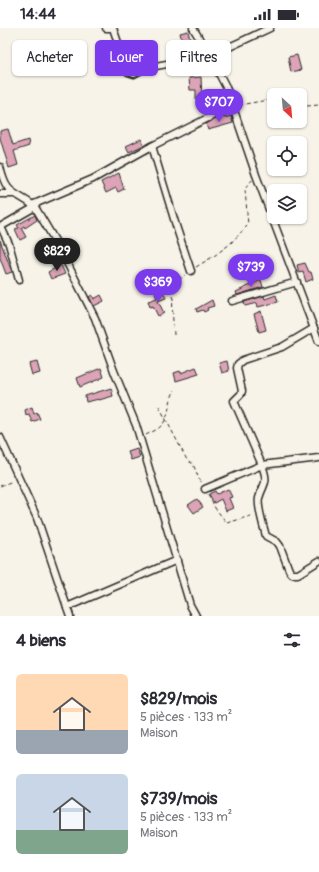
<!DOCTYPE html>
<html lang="fr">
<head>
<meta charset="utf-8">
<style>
	body { margin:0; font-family:Pangolin,sans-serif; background:#f2f2f3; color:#2b2b33; height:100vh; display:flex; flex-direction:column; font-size:15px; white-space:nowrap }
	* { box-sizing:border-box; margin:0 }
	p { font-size:13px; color:#7c7c81 }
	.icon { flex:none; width:22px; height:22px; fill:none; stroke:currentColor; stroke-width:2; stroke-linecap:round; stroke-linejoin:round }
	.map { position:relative; height:588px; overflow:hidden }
	.sheet { display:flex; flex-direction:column; background:#fff; flex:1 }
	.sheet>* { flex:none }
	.hud { position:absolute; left:12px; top:12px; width:295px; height:36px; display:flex; gap:8px }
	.needle { width:26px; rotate:154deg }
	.buttons { position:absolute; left:267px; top:60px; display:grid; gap:8px }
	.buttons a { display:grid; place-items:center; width:40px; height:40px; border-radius:6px; background:#fff; box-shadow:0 1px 3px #0004; font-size:20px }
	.price { position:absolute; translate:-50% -34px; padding:0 9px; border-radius:14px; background:#7c3aed; color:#fff; font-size:13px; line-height:26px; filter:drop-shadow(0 1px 2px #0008) }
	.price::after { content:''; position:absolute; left:50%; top:24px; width:12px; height:9px; margin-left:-6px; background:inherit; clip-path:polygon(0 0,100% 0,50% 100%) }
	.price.current { background:#222; color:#fff }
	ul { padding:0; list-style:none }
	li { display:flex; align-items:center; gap:12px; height:100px; padding:0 16px }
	li span { display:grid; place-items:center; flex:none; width:112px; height:80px; border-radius:6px; color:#555 }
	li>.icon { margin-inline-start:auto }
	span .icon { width:48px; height:48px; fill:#fffc; stroke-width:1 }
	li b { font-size:17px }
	h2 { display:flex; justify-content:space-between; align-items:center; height:48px; padding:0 16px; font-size:17px }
	.chip { padding:0 14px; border-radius:6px; background:#fff; box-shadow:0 1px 3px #0004; font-size:14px; line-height:36px }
	.chip.current { background:#7c3aed; color:#fff }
	.status { display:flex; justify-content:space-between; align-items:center; height:28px; padding:0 20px; background:#fff; direction:ltr }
	.status svg { height:11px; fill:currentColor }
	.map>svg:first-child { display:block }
	.building { fill:#dca4b6; stroke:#2b2b2b }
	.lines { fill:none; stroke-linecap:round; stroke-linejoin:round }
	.minor-casing { stroke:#2b2b2b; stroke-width:9 }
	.path { stroke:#2b2b2b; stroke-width:1; stroke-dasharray:4 3; stroke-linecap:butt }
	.minor { stroke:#f7f3e8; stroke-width:6 }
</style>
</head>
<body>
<div class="status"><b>14:44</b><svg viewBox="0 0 49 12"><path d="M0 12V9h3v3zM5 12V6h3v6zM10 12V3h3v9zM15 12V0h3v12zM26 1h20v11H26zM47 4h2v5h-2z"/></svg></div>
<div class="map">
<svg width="319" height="588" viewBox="0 0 319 588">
	<rect width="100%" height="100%" fill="#f7f3e8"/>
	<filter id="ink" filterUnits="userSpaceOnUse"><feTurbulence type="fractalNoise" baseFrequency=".025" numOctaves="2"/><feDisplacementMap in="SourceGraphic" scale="8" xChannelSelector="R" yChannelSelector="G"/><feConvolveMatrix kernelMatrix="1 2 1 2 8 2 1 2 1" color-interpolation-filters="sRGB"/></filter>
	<g filter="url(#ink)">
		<g class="building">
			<path d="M188 3 191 15 183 17 180 5Z"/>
			<path d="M136 20 138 27 135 28 138 36 132 39 126 23Z"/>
			<path d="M297 27 301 42 291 44 288 29Z"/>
			<path d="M201 49 202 71 196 72V62H190L189 50Z"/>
			<path d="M214 71 215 77 208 78 210 84 206 86 202 74Z"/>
			<path d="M223 87 224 90 231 88 233 95 208 102 206 96Z"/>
			<path d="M8 101 13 117 28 112 29 118 14 123 18 137 9 140 0 110V103Z"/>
			<path d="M141 111 144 117 129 124 126 118Z"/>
			<path d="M119 145 124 161 118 164 116 160 106 165 101 154Z"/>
			<path d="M35 187 37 192 25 200 24 198 21 200 26 209 20 212 15 201 19 200 17 197Z"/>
			<path d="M0 212 12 244 6 246 0 230Z"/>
			<path d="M305 235 309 244H311L313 251 306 254 303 244 299 245 297 237Z"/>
			<path d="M61 237 65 246 51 251 48 244Z"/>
			<path d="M261 252 263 259 237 267 236 264Z"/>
			<path d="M162 262 166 270 158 273 164 285 158 288 153 278 150 279 148 273 157 270 155 266Z"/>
			<path d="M92 267 94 271 101 267 104 273 94 278 89 269Z"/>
			<path d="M276 267 278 274 258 279 257 275 245 278 244 274 264 268 265 271Z"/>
			<path d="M212 272 214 278 207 280 208 282 204 284 203 282 197 284 196 281Z"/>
			<path d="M261 283 266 302 259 304 254 286Z"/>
			<path d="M227 333 229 343 222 345 219 335Z"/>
			<path d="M37 334 40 345 32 347 29 336Z"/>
			<path d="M196 339 199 346 176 353 174 345 180 343 181 345Z"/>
			<path d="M101 340 104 349 80 359 77 350Z"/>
			<path d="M111 360 113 368 99 372V371L86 374 85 368Z"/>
			<path d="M32 379 34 386 37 384 40 391 32 394 29 386 26 387 25 382Z"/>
			<path d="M137 421 140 429 131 432 128 424Z"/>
			<path d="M228 461 232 469 229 470 233 480 226 483 221 471 214 475 209 466 215 463 217 466Z"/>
			<path d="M197 471 203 479 194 485 188 477Z"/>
		</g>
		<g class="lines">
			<g class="minor-casing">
				<g id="minor">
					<path d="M106 0H113L128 44 134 46 145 40 210 28 270 0"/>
					<path d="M193 0 210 28 226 59 256 147 319 314"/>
					<path d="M152 118 177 201 191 243"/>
					<path d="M0 139C7 170 15 162 35 179"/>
					<path d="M0 166H13"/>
					<path d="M32 177 93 151 152 118 232 78"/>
					<path d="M0 199 35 179 60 221 95 290 114 343 136 397 190 577 196 588"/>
					<path d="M1 199 9 216 19 252"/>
					<path d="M232 273 297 254"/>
					<path d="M314 300 282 319 243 332 238 336 237 340 242 363 241 366 234 373 262 437 319 430"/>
					<path d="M0 409 37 490 70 588"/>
					<path d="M205 461 262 437C269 457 264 453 259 470 257 477 264 501 266 508L277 514 280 518 289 542 292 546H298L319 533"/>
					<path d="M67 579 177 532"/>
				</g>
			</g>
			<g class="path">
				<path d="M239 77 274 71"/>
				<path d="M300 77 307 78 319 77"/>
				<path d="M196 239 214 228 230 216 248 197 245 161 252 152"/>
				<path d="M174 307C173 290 168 257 185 247"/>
				<path d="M159 378 187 432 193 436 201 456"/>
				<path d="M146 407C151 404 158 402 162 397 170 388 168 373 175 362"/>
				<path d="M0 458 13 453"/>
				<path d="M208 466 215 480 227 495 254 487"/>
			</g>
			<use href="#minor" class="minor"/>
		</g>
	</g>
</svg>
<div class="buttons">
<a><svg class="needle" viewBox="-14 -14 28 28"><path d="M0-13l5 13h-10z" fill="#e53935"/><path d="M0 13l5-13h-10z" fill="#7c7c81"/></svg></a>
<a><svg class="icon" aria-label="locate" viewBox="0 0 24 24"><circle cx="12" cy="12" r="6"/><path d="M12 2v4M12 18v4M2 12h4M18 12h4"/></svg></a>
<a><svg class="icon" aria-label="layers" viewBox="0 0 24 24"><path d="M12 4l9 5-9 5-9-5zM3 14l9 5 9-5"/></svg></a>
</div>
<b class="price" style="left:219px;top:95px">$707</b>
<b class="price current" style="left:57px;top:244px">$829</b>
<b class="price" style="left:251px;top:260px">$739</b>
<b class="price" style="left:158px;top:275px">$369</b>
<div class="hud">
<a class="chip">Acheter</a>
<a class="chip current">Louer</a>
<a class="chip">Filtres</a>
</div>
</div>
<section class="sheet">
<h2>4 biens<svg class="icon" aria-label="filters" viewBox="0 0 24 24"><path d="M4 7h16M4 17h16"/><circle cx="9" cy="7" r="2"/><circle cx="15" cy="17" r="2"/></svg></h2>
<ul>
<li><span style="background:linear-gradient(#ffd9b3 70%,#9aa5b1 0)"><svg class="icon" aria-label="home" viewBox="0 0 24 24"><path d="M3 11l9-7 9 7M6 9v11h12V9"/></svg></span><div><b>$829/mois</b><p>5 pièces · 133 m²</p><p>Maison</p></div></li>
<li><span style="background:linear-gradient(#c9d6e8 70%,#7fa58c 0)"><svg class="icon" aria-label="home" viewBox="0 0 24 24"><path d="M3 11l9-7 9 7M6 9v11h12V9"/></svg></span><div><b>$739/mois</b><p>5 pièces · 133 m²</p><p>Maison</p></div></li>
</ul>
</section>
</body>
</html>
